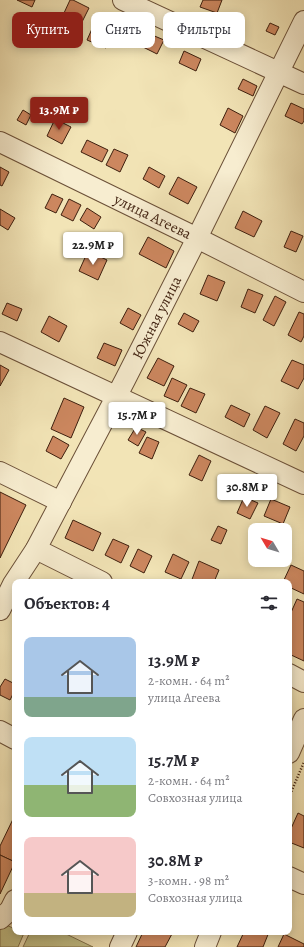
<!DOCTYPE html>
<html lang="ru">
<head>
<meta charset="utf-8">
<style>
	body { margin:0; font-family:Alegreya,serif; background:#f2f2f3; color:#2b2b33; height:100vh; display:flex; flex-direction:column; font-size:15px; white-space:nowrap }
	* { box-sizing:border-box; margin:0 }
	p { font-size:13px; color:#7c7c81 }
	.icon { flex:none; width:22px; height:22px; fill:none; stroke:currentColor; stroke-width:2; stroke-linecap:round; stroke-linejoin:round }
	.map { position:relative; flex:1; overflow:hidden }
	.sheet { position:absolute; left:12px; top:579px; width:280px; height:356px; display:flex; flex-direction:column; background:#fff; border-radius:8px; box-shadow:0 2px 10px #0003 }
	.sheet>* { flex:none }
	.top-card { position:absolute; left:12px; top:12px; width:280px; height:36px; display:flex; gap:8px }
	.needle { width:26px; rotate:308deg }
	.buttons { position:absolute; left:248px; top:523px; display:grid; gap:8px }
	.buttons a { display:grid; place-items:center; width:44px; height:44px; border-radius:8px; background:#fff; box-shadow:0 2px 10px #0003; font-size:20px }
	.price { position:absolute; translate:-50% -34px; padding:0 9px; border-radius:4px; background:#fff; color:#222; font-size:13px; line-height:26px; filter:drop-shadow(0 1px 2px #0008) }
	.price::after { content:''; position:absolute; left:50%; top:24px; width:12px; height:9px; margin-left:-6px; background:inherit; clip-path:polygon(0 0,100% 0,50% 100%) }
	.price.selected { background:#8f2418; color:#fff }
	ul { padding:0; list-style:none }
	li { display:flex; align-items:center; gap:12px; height:100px; padding:0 12px }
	li span { display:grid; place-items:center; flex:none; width:112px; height:80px; border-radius:8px; color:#555 }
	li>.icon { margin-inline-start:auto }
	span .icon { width:48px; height:48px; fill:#fffc; stroke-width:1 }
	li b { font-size:17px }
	h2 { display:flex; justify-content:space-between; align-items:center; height:48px; padding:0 12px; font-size:17px }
	.tag { padding:0 14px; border-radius:8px; background:#fff; box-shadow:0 2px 10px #0003; font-size:14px; line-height:36px }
	.tag.selected { background:#8f2418; color:#fff }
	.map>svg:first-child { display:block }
	.green { fill:#c3c188; stroke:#80704b }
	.building { fill:#cc875f; stroke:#3e1f0e }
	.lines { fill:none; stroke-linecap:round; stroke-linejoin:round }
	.minor-casing { stroke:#6b5038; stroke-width:22 }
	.path { stroke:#3e1f0e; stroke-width:2.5; stroke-dasharray:1 2; stroke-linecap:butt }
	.minor { stroke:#f7edd0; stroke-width:20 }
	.labels { text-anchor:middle; stroke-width:3; stroke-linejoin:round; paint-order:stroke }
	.street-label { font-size:15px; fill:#3e1f0e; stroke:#f7edd0 }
</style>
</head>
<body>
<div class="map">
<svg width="304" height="947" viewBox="0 0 304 947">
	<rect width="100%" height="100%" fill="#f2e4b6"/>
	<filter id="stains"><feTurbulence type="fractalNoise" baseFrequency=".005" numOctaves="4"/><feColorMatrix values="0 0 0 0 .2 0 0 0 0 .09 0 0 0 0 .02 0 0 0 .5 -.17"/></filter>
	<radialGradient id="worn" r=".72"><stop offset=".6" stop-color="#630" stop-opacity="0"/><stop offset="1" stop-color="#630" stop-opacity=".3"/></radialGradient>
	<g class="green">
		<path d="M2 923 15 929V932H21L24 933 18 947H0V925Z"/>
		<path d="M30 932H62L93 947H23Z"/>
	</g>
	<g class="building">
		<path d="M17 0H35L32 7Z"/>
		<path d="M70 0H73L89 8 82 22 64 13Z"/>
		<path d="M203 0H222L217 13 200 7Z"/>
		<path d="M96 20 115 28 106 48 87 40Z"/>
		<path d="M270 23 279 27 275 35 266 31Z"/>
		<path d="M145 32 164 40 157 54 139 45Z"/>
		<path d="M184 51 201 59 196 71 179 63Z"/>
		<path d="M243 79 257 86 253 96 238 89Z"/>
		<path d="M291 103 304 109V121L302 124 285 116Z"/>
		<path d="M228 108 243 116 235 133 220 125Z"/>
		<path d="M23 110 31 115 26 125 17 120Z"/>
		<path d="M55 119 71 127 62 144 47 136Z"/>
		<path d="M87 140 108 150 102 162 81 152Z"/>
		<path d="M114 149 128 155 120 172 106 165Z"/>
		<path d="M0 167 9 172 2 186 0 185Z"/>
		<path d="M149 167 165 176 159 188 143 179Z"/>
		<path d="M178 177 197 187 188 204 169 194Z"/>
		<path d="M52 194 63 199 56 213 45 208Z"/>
		<path d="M69 199 81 205 73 221 61 215Z"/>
		<path d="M87 208 101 217 94 229 80 220Z"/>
		<path d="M0 209 15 218 8 230 0 225Z"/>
		<path d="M243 211 262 221 254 237 235 228Z"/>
		<path d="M291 231 303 236 296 252 284 247Z"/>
		<path d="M148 237 174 251 166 268 139 254Z"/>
		<path d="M88 251 107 260 98 280 79 271Z"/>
		<path d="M208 275 225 282 217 301 200 294Z"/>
		<path d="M248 289 263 295 255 313 241 307Z"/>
		<path d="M275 296 286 302 274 326 263 320Z"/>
		<path d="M7 303 22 309 17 321 2 314Z"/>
		<path d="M128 308 141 315 133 330 120 323Z"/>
		<path d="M299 312 304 314V336L301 342 288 335Z"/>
		<path d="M184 313 199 321 193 332 178 324Z"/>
		<path d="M49 316 67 326 59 342 41 332Z"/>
		<path d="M104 343 122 350 115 366 97 358Z"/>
		<path d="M158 358 174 366 164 386 147 378Z"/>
		<path d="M292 360 304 365V378L298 389 281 381Z"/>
		<path d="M0 365 9 370 0 386Z"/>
		<path d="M172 378 187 385 178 402 164 396Z"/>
		<path d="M190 388 205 394 196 413 181 406Z"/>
		<path d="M64 398 84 407 71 438 51 429Z"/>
		<path d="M231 405 250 414 244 427 225 417Z"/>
		<path d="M265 406 280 413 267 438 253 430Z"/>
		<path d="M295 419 304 423V436L296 451 283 444Z"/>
		<path d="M136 427 146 432 138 446 128 440Z"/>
		<path d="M53 436 69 445 61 459 46 451Z"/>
		<path d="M147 437 159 442 152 459 139 453Z"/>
		<path d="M199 455 211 461 202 481 189 475Z"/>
		<path d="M0 492 26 505 0 558Z"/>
		<path d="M244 497 258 503 250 519 237 513Z"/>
		<path d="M271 499 290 507 283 524 264 516Z"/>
		<path d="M73 520 101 533 93 551 65 538Z"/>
		<path d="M218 526 227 530 221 544 211 540Z"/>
		<path d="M113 539 129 546 121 563 105 555Z"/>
		<path d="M138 549 152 556 144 573 130 566Z"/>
		<path d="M173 554 189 562 181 579 165 572Z"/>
		<path d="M199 561 219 570 214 582H191Z"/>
		<path d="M291 565 304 571V594L289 587V582H283Z"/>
		<path d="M297 599 304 602V661L289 654V617Z"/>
		<path d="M5 679 15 684V690L10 700 0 695V687Z"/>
		<path d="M298 813 304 816V848L289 842V833Z"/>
		<path d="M15 815V862L0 855V846Z"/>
		<path d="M0 855 15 862 0 894Z"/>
		<path d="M143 932H173L165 947H136Z"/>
		<path d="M244 932H269L263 947H237Z"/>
		<path d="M284 934 304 944V947H278Z"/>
	</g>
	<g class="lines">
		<g class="minor-casing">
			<g id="minor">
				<path d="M123 0 304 84"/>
				<path id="s1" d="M0 142 197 238 304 292"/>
				<path d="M0 342 304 484"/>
				<path d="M0 472 61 502"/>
				<path d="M36 549 102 582"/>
				<path id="s2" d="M0 610 13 584 36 549 125 380 197 238 304 21"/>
				<path d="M289 674 304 682"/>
				<path d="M0 731 15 739"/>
				<path d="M289 753 304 719"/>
				<path d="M289 877 304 884"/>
				<path d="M0 919 10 910 15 900"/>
				<path d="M120 947 127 932"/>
				<path d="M205 947 211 932"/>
			</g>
		</g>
		<path class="path" d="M289 797 304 762"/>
		<use href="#minor" class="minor"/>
	</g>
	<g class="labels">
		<g class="street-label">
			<text dy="5" stroke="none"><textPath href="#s1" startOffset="170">улица Агеева</textPath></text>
			<text dy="5" stroke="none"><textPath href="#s2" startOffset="332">Южная улица</textPath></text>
		</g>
	</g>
	<rect width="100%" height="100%" filter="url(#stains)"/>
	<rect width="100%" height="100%" fill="url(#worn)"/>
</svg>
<div class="buttons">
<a><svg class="needle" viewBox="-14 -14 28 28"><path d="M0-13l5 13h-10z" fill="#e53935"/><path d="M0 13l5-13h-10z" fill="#7c7c81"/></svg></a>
</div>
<b class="price selected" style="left:59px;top:131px">13.9M ₽</b>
<b class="price" style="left:93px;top:266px">22.9M ₽</b>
<b class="price" style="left:137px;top:436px">15.7M ₽</b>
<b class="price" style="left:247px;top:508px">30.8M ₽</b>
<div class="top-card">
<a class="tag selected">Купить</a>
<a class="tag">Снять</a>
<a class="tag">Фильтры</a>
</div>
<section class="sheet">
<h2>Объектов: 4<svg class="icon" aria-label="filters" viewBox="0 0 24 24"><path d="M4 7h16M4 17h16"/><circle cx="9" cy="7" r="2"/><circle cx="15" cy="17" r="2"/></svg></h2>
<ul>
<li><span style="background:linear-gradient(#a9c7e8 75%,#7fa58c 0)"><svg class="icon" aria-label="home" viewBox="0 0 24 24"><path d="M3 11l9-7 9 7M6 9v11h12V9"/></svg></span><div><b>13.9M ₽</b><p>2-комн. · 64 m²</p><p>улица Агеева</p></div></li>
<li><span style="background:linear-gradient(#bfe0f5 60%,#8fb573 0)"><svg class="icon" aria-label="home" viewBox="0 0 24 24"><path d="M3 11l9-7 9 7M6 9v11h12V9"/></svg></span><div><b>15.7M ₽</b><p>2-комн. · 64 m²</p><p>Совхозная улица</p></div></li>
<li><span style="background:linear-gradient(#f6c9c9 70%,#c2b280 0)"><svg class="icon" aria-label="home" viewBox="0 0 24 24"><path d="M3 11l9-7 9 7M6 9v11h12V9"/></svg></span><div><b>30.8M ₽</b><p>3-комн. · 98 m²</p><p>Совхозная улица</p></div></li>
</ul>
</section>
</div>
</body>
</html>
